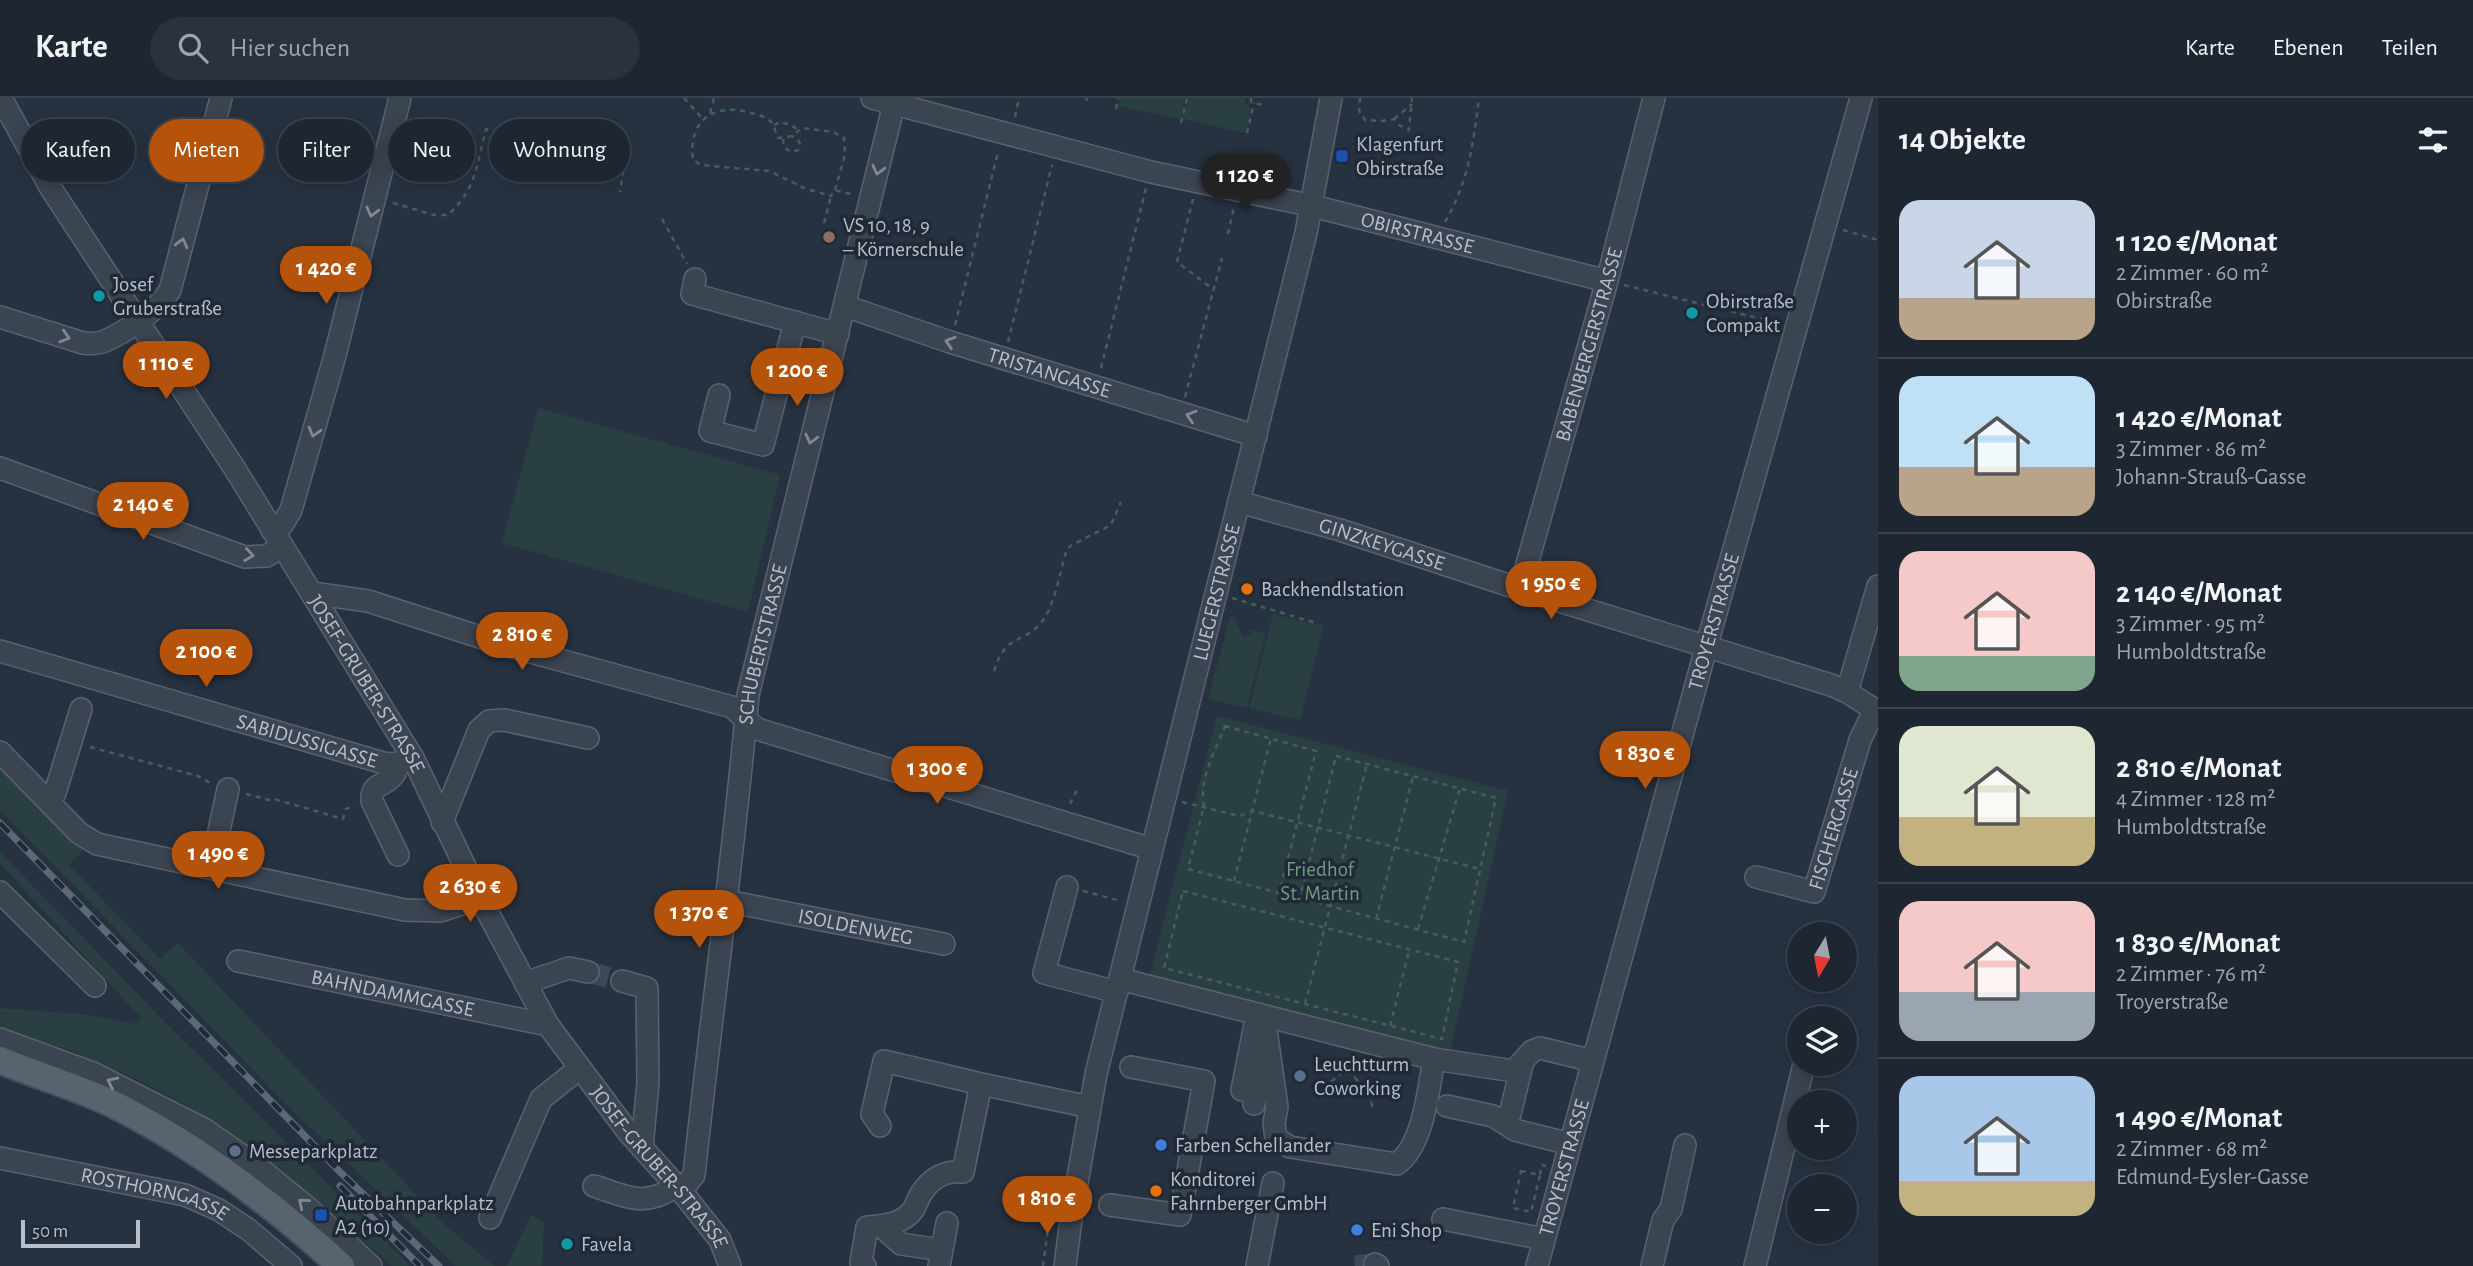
<!DOCTYPE html>
<html lang="de">
<head>
<meta charset="utf-8">
<style>
	body { margin:0; font-family:"Alegreya Sans",sans-serif; background:#2a323d; color:#f1f3f6; height:100vh; display:flex; flex-direction:column; font-size:26px; white-space:nowrap }
	* { box-sizing:border-box; margin:0 }
	p { font-size:23px; color:#a0a5ab }
	.icon { flex:none; width:38px; height:38px; fill:none; stroke:currentColor; stroke-width:2; stroke-linecap:round; stroke-linejoin:round }
	.map { position:relative; flex:1; overflow:hidden }
	.details { display:flex; flex-direction:column; background:#1d2631; width:595px }
	.details>* { flex:none }
	.hud { position:absolute; left:21px; top:21px; width:665px; height:63px; display:flex; gap:14px }
	.needle { width:46px; rotate:190deg }
	.fabs { position:absolute; left:1787px; top:824px; display:grid; gap:14px }
	.fabs a { display:grid; place-items:center; width:70px; height:70px; border-radius:50%; background:#1d2631; box-shadow:0 4px 18px #0003,0 0 0 2px #3b434d; font-size:35px }
	.scale { position:absolute; left:21px; bottom:18px; width:119px; box-sizing:border-box; padding-left:7px; border:4px solid #b8bfcb; border-top:0; font-size:19px; line-height:24px; white-space:nowrap; color:#b8bfcb; -webkit-text-stroke:5px #202936; paint-order:stroke }
	.price { position:absolute; translate:-50% -60px; padding:0 16px; border-radius:24px; background:#b45309; color:#fff; font-size:23px; line-height:46px; filter:drop-shadow(0 2px 4px #0008) }
	.price::after { content:''; position:absolute; left:50%; top:42px; width:21px; height:16px; margin-left:-10px; background:inherit; clip-path:polygon(0 0,100% 0,50% 100%) }
	.price.selected { background:#222; color:#fff }
	ul { padding:0; list-style:none }
	li { display:flex; align-items:center; gap:21px; height:175px; padding:0 21px }
	li+li { border-top:2px solid #3b434d }
	li span { display:grid; place-items:center; flex:none; width:196px; height:140px; border-radius:21px; color:#555 }
	li>.icon { margin-inline-start:auto }
	span .icon { width:84px; height:84px; fill:#fffc; stroke-width:1 }
	li b { font-size:30px }
	h2 { display:flex; justify-content:space-between; align-items:center; height:84px; padding:0 21px; font-size:30px }
	.pill { padding:0 24px; border-radius:32px; background:#1d2631; box-shadow:0 4px 18px #0003,0 0 0 2px #3b434d; font-size:24px; line-height:63px }
	.pill.selected { background:#b45309; color:#fff }
	header { display:flex; align-items:center; gap:42px; box-sizing:border-box; height:98px; padding:0 35px; background:#1d2631; border-bottom:2px solid #3b434d }
	header strong { font-size:33px }
	nav { display:flex; gap:38px; margin-inline-start:auto; font-size:24px }
	.search { width:490px; height:63px; background:#2a323d; display:flex; align-items:center; gap:18px; box-sizing:border-box; padding:0 24px; border-radius:38px; color:#a0a5ab; font-size:26px }
	main { display:flex; flex:1; min-height:0 }
	.map>svg:first-child { display:block }
	.green { fill:#293f42 }
	.lines { fill:none; stroke-linecap:round; stroke-linejoin:round }
	.minor-tunnel { stroke:#3d4756; stroke-width:21; stroke-dasharray:21 10; stroke-linecap:butt }
	.minor-casing { stroke:#59626e; stroke-width:24 }
	.major-casing { stroke:#454d5a; stroke-width:30 }
	.path { stroke:#475c5e; stroke-width:2.5; stroke-dasharray:5 5; stroke-linecap:butt }
	.minor { stroke:#3b4451; stroke-width:21 }
	.major { stroke:#596370; stroke-width:26 }
	.rail-casing { stroke:#5d6877; stroke-width:7 }
	.rail { stroke:#202936; stroke-width:4.5; stroke-dasharray:13; stroke-linecap:butt }
	.oneway { stroke:#808894 }
	.transit-dot { fill:#1a4fb4; stroke:#202936; stroke-width:2.5 }
	.education-dot { fill:#8d6e63; stroke:#202936; stroke-width:2.5 }
	.culture-dot { fill:#0f9aa8; stroke:#202936; stroke-width:2.5 }
	.food-dot { fill:#e8710a; stroke:#202936; stroke-width:2.5 }
	.service-dot { fill:#5c6f8a; stroke:#202936; stroke-width:2.5 }
	.shop-dot { fill:#3f7fe0; stroke:#202936; stroke-width:2.5 }
	.labels { text-anchor:middle; stroke-width:7; stroke-linejoin:round; paint-order:stroke }
	.poi-label { font-size:21px; fill:#b8bfcb; stroke:#202936; text-anchor:start }
	.street-label { font-size:21px; fill:#b8bfcb; stroke:#202936 }
	.park-label { font-size:21px; fill:#709b7a; stroke:#202936 }
</style>
</head>
<body>
<header>
<strong>Karte</strong>
<div class="search"><svg class="icon" aria-label="search" viewBox="0 0 24 24"><circle cx="10" cy="10" r="6"/><path d="M15 15l6 6"/></svg>Hier suchen</div>
<nav><a>Karte</a><a>Ebenen</a><a>Teilen</a></nav>
</header>
<main>
<div class="map">
<svg width="1878" height="1168" viewBox="0 0 1878 1168">
	<rect width="100%" height="100%" fill="#273241"/>
	<g class="green">
		<path d="M1120 0H1185L1181 21 1118 8Z"/>
		<path d="M1188 0H1245V5L1251 11 1246 35 1182 21Z"/>
		<path d="M538 310 780 377 748 514 502 445Z"/>
		<path d="M1273 516 1324 528 1300 622 1249 610Z"/>
		<path d="M1234 518 1243 539 1251 535 1249 531 1266 535 1247 610 1208 601 1230 519Z"/>
		<path d="M1217 618 1508 693 1450 955 1149 879Z"/>
		<path d="M0 665 84 751 69 767 160 861 178 845 442 1124 494 1168H456L295 1015 0 712Z"/>
		<path d="M0 754 159 918 410 1168H392L280 1070 186 1007 136 981 69 952 0 931V910L82 916 136 926 141 920 0 765Z"/>
		<path d="M531 1117 544 1124 542 1168H507Z"/>
	</g>
	<g class="lines">
		<g class="minor-tunnel">
			<path d="M588 874 622 883"/>
			<path d="M1355 1168 1375 1166"/>
		</g>
		<g class="minor-casing">
			<g id="minor">
				<path id="s1" d="M1 0 50 89 235 371 413 660 480 800 548 927 628 1034 681 1093 720 1142 730 1168"/>
				<path id="s2" d="M872 0 1151 74 1313 108 1607 183"/>
				<path d="M695 181 692 196 838 236"/>
				<path id="s3" d="M845 208 950 244 1256 338"/>
				<path d="M0 219 83 245C91 246 98 246 105 243 126 234 159 211 170 192L221 0"/>
				<path d="M719 297 710 333 763 347 795 224"/>
				<path d="M0 370 245 459 267 458 281 448"/>
				<path id="s4" d="M1239 404 1340 432 1520 491 1831 587 1847 594 1878 614"/>
				<path d="M272 432 282 427 291 412 334 261 400 0"/>
				<path id="s5" d="M1520 491 1607 183 1654 0"/>
				<path d="M312 495 368 503 505 547 732 609 757 631 1152 751"/>
				<path id="s6" d="M0 553 387 666 399 665 413 660"/>
				<path d="M1847 594 1878 488"/>
				<path d="M0 654 79 735 97 746 405 812 440 813 480 800"/>
				<path d="M48 702 55 695 81 611"/>
				<path d="M442 724 479 632 489 623 504 622 588 640"/>
				<path d="M398 757 372 703C371 687 380 689 390 681 395 677 397 671 399 665"/>
				<path d="M211 770 228 691"/>
				<path id="s7" d="M1756 779 1814 794 1860 642 1875 611"/>
				<path d="M1067 789 1044 875 1117 894"/>
				<path d="M0 794 95 888"/>
				<path id="s8" d="M727 803 944 846"/>
				<path id="s9" d="M238 863 548 927"/>
				<path d="M1120 881 1434 961C1428 992 1424 1046 1397 1066L1290 1049 1276 1040 1274 1025 1277 1009 1264 918"/>
				<path d="M622 883 647 890 648 984 642 1050"/>
				<path d="M525 885 569 870 588 874"/>
				<path d="M0 941 93 975 204 1031 257 1068 307 1109 371 1168"/>
				<path d="M1434 961 1514 973 1532 953 1540 950 1593 963"/>
				<path d="M1242 992 1257 916"/>
				<path d="M1254 1006 1263 958"/>
				<path d="M1447 1008 1493 1018 1515 1032 1570 1046"/>
				<path d="M1510 1016 1523 963"/>
				<path d="M880 1028 872 1016 884 963 981 986 1090 1009"/>
				<path id="s10" d="M0 1060 185 1097 219 1112 249 1132 291 1168"/>
				<path d="M594 1088C628 1099 645 1110 676 1088"/>
				<path id="s11" d="M681 1093 694 1077C711 917 734 757 748 597L894 6"/>
				<path d="M1020 1106 1072 1114"/>
				<path d="M1110 1107 1180 1117 1204 983 1131 969"/>
				<path d="M490 1120 541 1001 580 970"/>
				<path d="M1443 1121 1544 1141"/>
				<path d="M881 1128 901 1146 928 1150"/>
				<path d="M1375 1166 1378 1168"/>
				<path d="M865 1168 861 1164 867 1129C883 1128 903 1126 913 1112 916 1107 918 1101 921 1096 930 1081 945 1072 963 1074L981 986"/>
				<path d="M939 1168 947 1125"/>
				<path id="s12" d="M1065 1168 1072 1114 1096 976 1306 135 1331 0"/>
				<path d="M1257 1168 1273 1085"/>
				<path id="s13" d="M1537 1168 1706 550 1861 0"/>
				<path d="M1652 1168 1663 1122 1671 1111 1685 1047"/>
				<path d="M1755 1168 1804 966"/>
			</g>
		</g>
		<g class="major-casing">
			<path id="major" d="M0 962C38 978 78 989 115 1007 198 1049 272 1105 341 1168"/>
		</g>
		<g class="path">
			<path d="M684 0 704 22"/>
			<path d="M1251 0V4L1262 7"/>
			<path d="M1360 0 1359 13 1365 22 1382 23 1394 21 1399 27 1409 32 1412 0"/>
			<path d="M1086 3 1087 0"/>
			<path d="M1116 11 1118 0"/>
			<path d="M710 15 714 0"/>
			<path d="M1015 19 1019 0"/>
			<path d="M1394 21 1412 6"/>
			<path d="M1181 25 1187 0"/>
			<path d="M774 27 780 24 791 27 798 32"/>
			<path d="M1247 35 1254 5"/>
			<path d="M783 41 784 49 791 54 798 52 800 46 797 40 792 38"/>
			<path d="M835 92 845 57 844 40 833 34 802 30 792 38 778 40C775 35 775 29 772 25 766 18 756 16 747 14 711 5 688 25 693 62L701 67 769 73 804 90 831 98 835 92 854 97"/>
			<path d="M1193 101 1177 164 1214 192"/>
			<path d="M393 105 434 117H448C476 92 477 66 486 31L624 68 620 94"/>
			<path d="M662 121 687 166"/>
			<path d="M1445 124C1469 82 1473 47 1479 0"/>
			<path d="M824 125 831 98"/>
			<path d="M1843 132 1878 142"/>
			<path d="M1228 136 1234 109"/>
			<path d="M1624 187 1778 225"/>
			<path d="M955 227 998 54"/>
			<path d="M1008 244 1052 67"/>
			<path d="M1101 270 1146 90"/>
			<path d="M1185 299 1222 160"/>
			<path d="M1232 500 1316 525"/>
			<path d="M994 573C1006 536 1018 548 1039 527 1054 512 1060 474 1066 454L1070 448 1111 427 1121 404"/>
			<path d="M1225 628 1316 653 1279 795 1188 771 1204 708C1198 683 1216 651 1225 628Z"/>
			<path d="M90 649 198 678 210 685"/>
			<path d="M1336 658 1496 700 1464 844 1300 800Z"/>
			<path d="M971 677 975 663"/>
			<path d="M246 696 269 702 274 701 343 721 346 711 354 707"/>
			<path d="M1182 704 1240 718 1253 713 1480 771"/>
			<path d="M1070 706 1078 690"/>
			<path d="M1234 783 1271 640"/>
			<path d="M1083 793 1121 803"/>
			<path d="M1183 793 1458 864 1442 941 1164 870Z"/>
			<path d="M1376 821 1413 679"/>
			<path d="M1418 831 1460 690"/>
			<path d="M1305 906 1367 666"/>
			<path d="M1390 928 1409 853"/>
			<path d="M1346 971 1352 964 1361 971 1354 979"/>
			<path d="M1320 1000 1333 982 1345 972C1359 983 1373 994 1372 1013"/>
			<path d="M1521 1073 1540 1077 1531 1114 1513 1110Z"/>
			<path d="M1540 1077 1542 1067 1546 1068"/>
			<path d="M1043 1168 1048 1130"/>
		</g>
		<use href="#minor" class="minor"/>
		<use href="#major" class="major"/>
		<g class="rail-casing">
			<g id="rail">
				<path d="M0 725 340 1074 439 1168"/>
				<path d="M340 1088 420 1168"/>
			</g>
		</g>
		<use href="#rail" class="rail"/>
	</g>
	<defs><path id="oneway-chevron" d="M-2-3.5L2.5 0L-2 3.5" fill="none" stroke-width="1.6" stroke-linecap="round" stroke-linejoin="round" transform="scale(1.75)"/></defs>
	<g class="oneway">
		<use href="#oneway-chevron" transform="translate(878 72) rotate(104)"/>
		<use href="#oneway-chevron" transform="translate(372 114) rotate(104)"/>
		<use href="#oneway-chevron" transform="translate(182 145) rotate(-75)"/>
		<use href="#oneway-chevron" transform="translate(65 239) rotate(17)"/>
		<use href="#oneway-chevron" transform="translate(950 244) rotate(-162)"/>
		<use href="#oneway-chevron" transform="translate(1191 318) rotate(-163)"/>
		<use href="#oneway-chevron" transform="translate(314 334) rotate(106)"/>
		<use href="#oneway-chevron" transform="translate(811 341) rotate(104)"/>
		<use href="#oneway-chevron" transform="translate(249 457) rotate(8)"/>
		<use href="#oneway-chevron" transform="translate(112 984) rotate(-154)"/>
		<use href="#oneway-chevron" transform="translate(303 1105) rotate(-140)"/>
	</g>
	<g class="transit-dot">
		<rect x="1335" y="51" width="14" height="14" rx="3.5"/>
		<rect x="314" y="1110" width="14" height="14" rx="3.5"/>
	</g>
	<circle class="education-dot" cx="829" cy="139" r="7"/>
	<g class="culture-dot">
		<circle cx="99" cy="198" r="7"/>
		<circle cx="1692" cy="215" r="7"/>
		<circle cx="567" cy="1146" r="7"/>
	</g>
	<g class="food-dot">
		<circle cx="1247" cy="491" r="7"/>
		<circle cx="1156" cy="1093" r="7"/>
	</g>
	<g class="service-dot">
		<circle cx="1300" cy="978" r="7"/>
		<circle cx="235" cy="1053" r="7"/>
	</g>
	<g class="shop-dot">
		<circle cx="1161" cy="1047" r="7"/>
		<circle cx="1357" cy="1132" r="7"/>
	</g>
	<g class="labels">
		<g class="poi-label">
			<text x="1356" y="53">Klagenfurt<tspan x="1356" dy="24">Obirstraße</tspan></text>
			<text x="843" y="134">VS 10, 18, 9<tspan x="843" dy="24">– Körnerschule</tspan></text>
			<text x="113" y="193">Josef<tspan x="113" dy="24">Gruberstraße</tspan></text>
			<text x="1706" y="210">Obirstraße<tspan x="1706" dy="24">Compakt</tspan></text>
			<text x="1261" y="498">Backhendlstation</text>
			<text x="1314" y="973">Leuchtturm<tspan x="1314" dy="24">Coworking</tspan></text>
			<text x="1175" y="1054">Farben Schellander</text>
			<text x="249" y="1060">Messeparkplatz</text>
			<text x="1170" y="1088">Konditorei<tspan x="1170" dy="24">Fahrnberger GmbH</tspan></text>
			<text x="335" y="1112">Autobahnparkplatz<tspan x="335" dy="24">A2 (10)</tspan></text>
			<text x="1371" y="1139">Eni Shop</text>
			<text x="581" y="1153">Favela</text>
		</g>
		<g class="street-label">
			<text dy="7" stroke="none"><textPath href="#s2" startOffset="562">OBIRSTRASSE</textPath></text>
			<text dy="7" stroke="none"><textPath href="#s5" startOffset="254">BABENBERGERSTRASSE</textPath></text>
			<text dy="7" stroke="none"><textPath href="#s3" startOffset="215">TRISTANGASSE</textPath></text>
			<text dy="7" stroke="none"><textPath href="#s4" startOffset="149">GINZKEYGASSE</textPath></text>
			<text dy="7" stroke="none"><textPath href="#s12" startOffset="691">LUEGERSTRASSE</textPath></text>
			<text dy="7" stroke="none"><textPath href="#s13" startOffset="668">TROYERSTRASSE</textPath></text>
			<text dy="7" stroke="none"><textPath href="#s11" startOffset="556">SCHUBERTSTRASSE</textPath></text>
			<text dy="7" stroke="none"><textPath href="#s1" startOffset="691">JOSEF-GRUBER-STRASSE</textPath></text>
			<text dy="7" stroke="none"><textPath href="#s6" startOffset="320">SABIDUSSIGASSE</textPath></text>
			<text dy="7" stroke="none"><textPath href="#s7" startOffset="126">FISCHERGASSE</textPath></text>
			<text dy="7" stroke="none"><textPath href="#s8" startOffset="131">ISOLDENWEG</textPath></text>
			<text dy="7" stroke="none"><textPath href="#s9" startOffset="158">BAHNDAMMGASSE</textPath></text>
			<text dy="7" stroke="none"><textPath href="#s1" startOffset="1258">JOSEF-GRUBER-STRASSE</textPath></text>
			<text dy="7" stroke="none"><textPath href="#s13" startOffset="102">TROYERSTRASSE</textPath></text>
			<text dy="7" stroke="none"><textPath href="#s10" startOffset="159">ROSTHORNGASSE</textPath></text>
		</g>
		<g class="park-label">
			<text x="1320" y="778">Friedhof<tspan x="1320" dy="24">St. Martin</tspan></text>
		</g>
	</g>
</svg>
<div class="fabs">
<a><svg class="needle" viewBox="-14 -14 28 28"><path d="M0-13l5 13h-10z" fill="#e53935"/><path d="M0 13l5-13h-10z" fill="#a0a5ab"/></svg></a>
<a><svg class="icon" aria-label="layers" viewBox="0 0 24 24"><path d="M12 4l9 5-9 5-9-5zM3 14l9 5 9-5"/></svg></a>
<a>+</a>
<a>−</a>
</div>
<div class="scale">50 m</div>
<b class="price selected" style="left:1245px;top:115px">1 120 €</b>
<b class="price" style="left:326px;top:208px">1 420 €</b>
<b class="price" style="left:166px;top:303px">1 110 €</b>
<b class="price" style="left:797px;top:310px">1 200 €</b>
<b class="price" style="left:143px;top:444px">2 140 €</b>
<b class="price" style="left:1551px;top:523px">1 950 €</b>
<b class="price" style="left:522px;top:574px">2 810 €</b>
<b class="price" style="left:206px;top:591px">2 100 €</b>
<b class="price" style="left:1645px;top:693px">1 830 €</b>
<b class="price" style="left:937px;top:708px">1 300 €</b>
<b class="price" style="left:218px;top:793px">1 490 €</b>
<b class="price" style="left:470px;top:826px">2 630 €</b>
<b class="price" style="left:699px;top:852px">1 370 €</b>
<b class="price" style="left:1047px;top:1138px">1 810 €</b>
<div class="hud">
<a class="pill">Kaufen</a>
<a class="pill selected">Mieten</a>
<a class="pill">Filter</a>
<a class="pill">Neu</a>
<a class="pill">Wohnung</a>
</div>
</div>
<section class="details">
<h2>14 Objekte<svg class="icon" aria-label="filters" viewBox="0 0 24 24"><path d="M4 7h16M4 17h16"/><circle cx="9" cy="7" r="2"/><circle cx="15" cy="17" r="2"/></svg></h2>
<ul>
<li><span style="background:linear-gradient(#c9d6e8 70%,#b9a48a 0)"><svg class="icon" aria-label="home" viewBox="0 0 24 24"><path d="M3 11l9-7 9 7M6 9v11h12V9"/></svg></span><div><b>1 120 €/Monat</b><p>2 Zimmer · 60 m²</p><p>Obirstraße</p></div></li>
<li><span style="background:linear-gradient(#bfe0f5 65%,#b9a48a 0)"><svg class="icon" aria-label="home" viewBox="0 0 24 24"><path d="M3 11l9-7 9 7M6 9v11h12V9"/></svg></span><div><b>1 420 €/Monat</b><p>3 Zimmer · 86 m²</p><p>Johann-Strauß-Gasse</p></div></li>
<li><span style="background:linear-gradient(#f6c9c9 75%,#7fa58c 0)"><svg class="icon" aria-label="home" viewBox="0 0 24 24"><path d="M3 11l9-7 9 7M6 9v11h12V9"/></svg></span><div><b>2 140 €/Monat</b><p>3 Zimmer · 95 m²</p><p>Humboldtstraße</p></div></li>
<li><span style="background:linear-gradient(#dfe7d0 65%,#c2b280 0)"><svg class="icon" aria-label="home" viewBox="0 0 24 24"><path d="M3 11l9-7 9 7M6 9v11h12V9"/></svg></span><div><b>2 810 €/Monat</b><p>4 Zimmer · 128 m²</p><p>Humboldtstraße</p></div></li>
<li><span style="background:linear-gradient(#f6c9c9 65%,#9aa5b1 0)"><svg class="icon" aria-label="home" viewBox="0 0 24 24"><path d="M3 11l9-7 9 7M6 9v11h12V9"/></svg></span><div><b>1 830 €/Monat</b><p>2 Zimmer · 76 m²</p><p>Troyerstraße</p></div></li>
<li><span style="background:linear-gradient(#a9c7e8 75%,#c2b280 0)"><svg class="icon" aria-label="home" viewBox="0 0 24 24"><path d="M3 11l9-7 9 7M6 9v11h12V9"/></svg></span><div><b>1 490 €/Monat</b><p>2 Zimmer · 68 m²</p><p>Edmund-Eysler-Gasse</p></div></li>
</ul>
</section>
</main>
</body>
</html>
